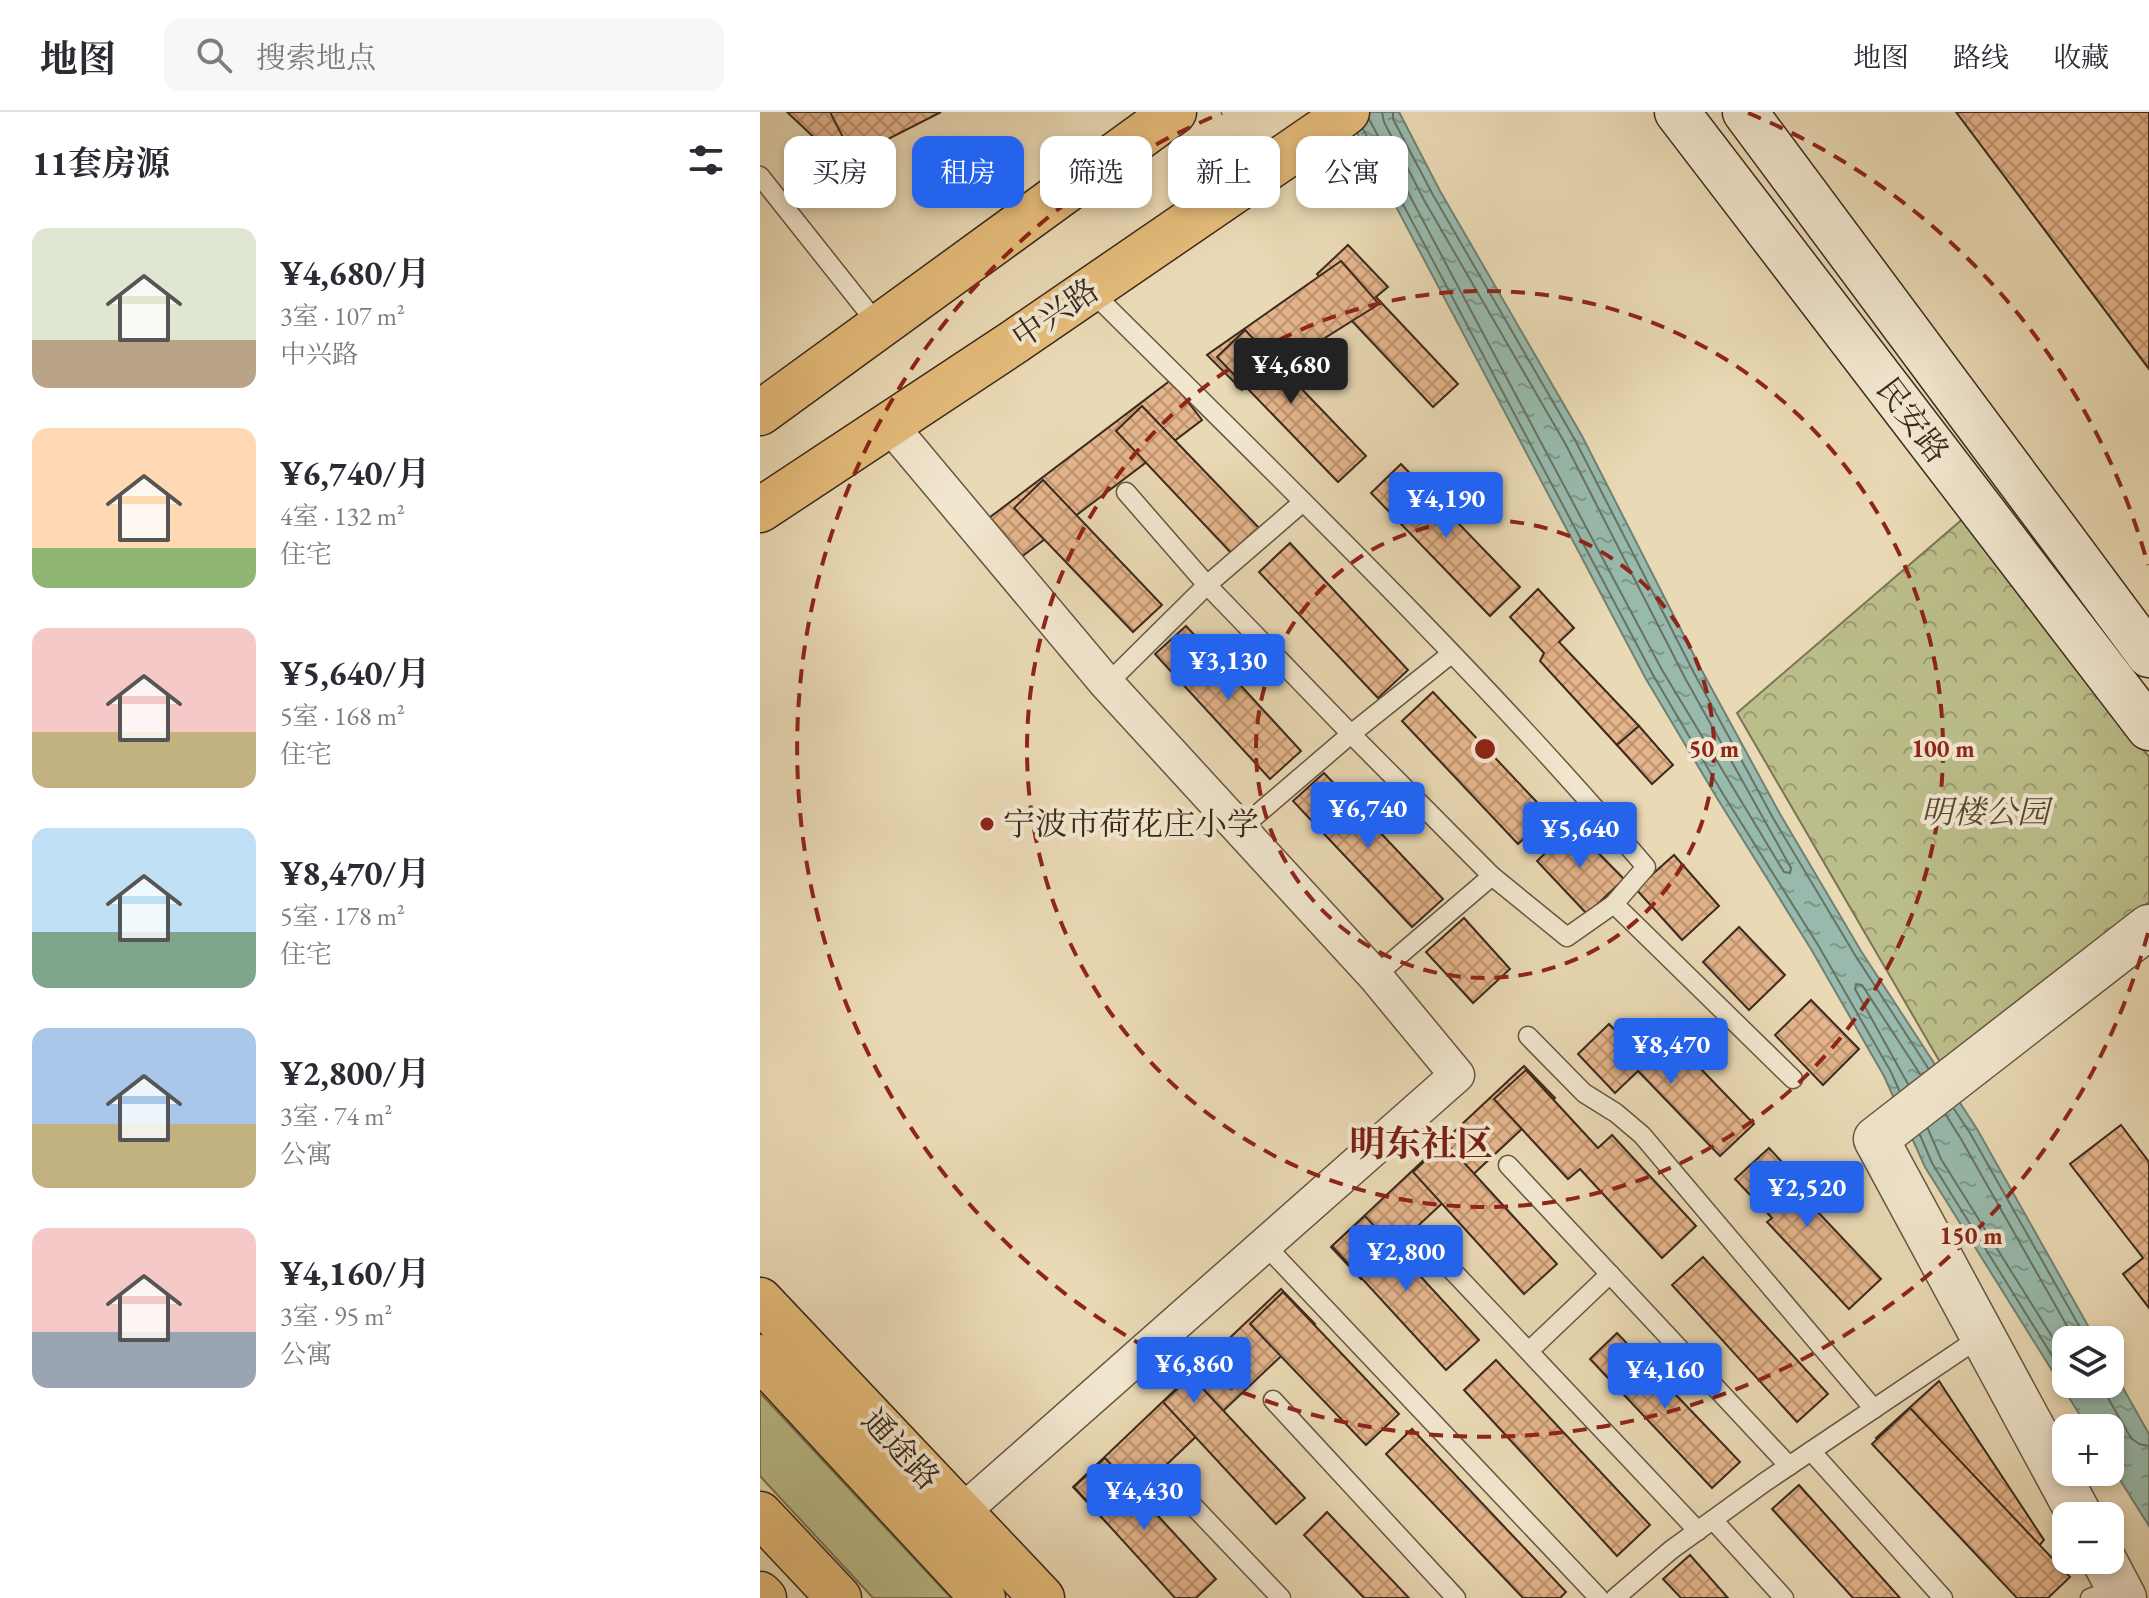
<!DOCTYPE html>
<html lang="zh">
<head>
<meta charset="utf-8">
<style>
	body { margin:0; font-family:"EB Garamond","Noto Serif SC",serif; background:#f7f7f7; color:#2b2b33; height:100vh; display:flex; flex-direction:column; font-size:30px; white-space:nowrap }
	* { box-sizing:border-box; margin:0 }
	p { font-size:26px; color:#7c7c81 }
	.icon { flex:none; width:44px; height:44px; fill:none; stroke:currentColor; stroke-width:2; stroke-linecap:round; stroke-linejoin:round }
	.map { position:relative; flex:1; overflow:hidden }
	.details { display:flex; flex-direction:column; background:#fff; width:760px }
	.details>* { flex:none }
	.top-card { position:absolute; left:24px; top:24px; width:760px; height:72px; display:flex; gap:16px }
	.buttons { position:absolute; left:1292px; top:1214px; display:grid; gap:16px }
	.buttons a { display:grid; place-items:center; width:72px; height:72px; border-radius:16px; background:#fff; box-shadow:0 4px 12px #0003; font-size:40px }
	.price { position:absolute; translate:-50% -68px; padding:0 18px; border-radius:8px; background:#2563eb; color:#fff; font-size:26px; line-height:52px; filter:drop-shadow(0 2px 4px #0008) }
	.price::after { content:''; position:absolute; left:50%; top:48px; width:24px; height:18px; margin-left:-12px; background:inherit; clip-path:polygon(0 0,100% 0,50% 100%) }
	.price.active { background:#222; color:#fff }
	ul { padding:0; list-style:none }
	li { display:flex; align-items:center; gap:24px; height:200px; padding:0 32px }
	li span { display:grid; place-items:center; flex:none; width:224px; height:160px; border-radius:16px; color:#555 }
	li>.icon { margin-inline-start:auto }
	span .icon { width:96px; height:96px; fill:#fffc; stroke-width:1 }
	li b { font-size:34px }
	h2 { display:flex; justify-content:space-between; align-items:center; height:96px; padding:0 32px; font-size:34px }
	.chip { padding:0 28px; border-radius:16px; background:#fff; box-shadow:0 4px 12px #0003; font-size:28px; line-height:72px }
	.chip.active { background:#2563eb; color:#fff }
	header { display:flex; align-items:center; gap:48px; box-sizing:border-box; height:112px; padding:0 40px; background:#fff; border-bottom:2px solid #e1e1e2 }
	header strong { font-size:38px }
	nav { display:flex; gap:44px; margin-inline-start:auto; font-size:28px }
	.search { width:560px; height:72px; background:#f7f7f7; display:flex; align-items:center; gap:20px; box-sizing:border-box; padding:0 28px; border-radius:16px; color:#7c7c81; font-size:30px }
	main { display:flex; flex:1; min-height:0 }
	.map>svg:first-child { display:block }
	.grass { fill:#bbbe8a; stroke:#7a7454; stroke-width:2 }
	.park { fill:url(#park-crowns); stroke:#7a7454; stroke-width:2 }
	.water { fill:url(#water-ripples); stroke:#728073; stroke-width:2 }
	.lines { fill:none; stroke-linecap:round; stroke-linejoin:round }
	.shore { stroke:#687264; stroke-width:2 }
	.building { fill:url(#building-cross-hatch); stroke:#3a2a1d; stroke-width:2 }
	.service-casing { stroke:#665643; stroke-width:21 }
	.minor-casing { stroke:#665643; stroke-width:37 }
	.tertiary-casing { stroke:#665643; stroke-width:47 }
	.secondary-casing { stroke:#3a2a1d; stroke-width:47 }
	.primary-casing { stroke:#3a2a1d; stroke-width:47 }
	.service { stroke:#f1e6ce; stroke-width:18 }
	.minor { stroke:#f1e6ce; stroke-width:34 }
	.tertiary { stroke:#f1e6ce; stroke-width:44 }
	.secondary { stroke:#f1e6ce; stroke-width:44 }
	.primary { stroke:#e4bc7a; stroke-width:44 }
	.ring { fill:none; stroke:#8f2418; stroke-width:4; stroke-dasharray:14 10 }
	.poi-dot { fill:#8f2418; stroke:#f1e6ce; stroke-width:3 }
	.labels { text-anchor:middle; stroke-width:8; stroke-linejoin:round; paint-order:stroke }
	.street-label { font-size:32px; fill:#3a2a1d; stroke:#f1e6ce }
	.park-label { font-size:32px; font-style:italic; fill:#544833; stroke:#f1e6ce }
	.poi-label { font-size:32px; fill:#3a2a1d; stroke:#f1e6ce; text-anchor:start }
	.quarter-label { font-size:36px; font-weight:bold; fill:#7a1f14; stroke:#f1e6ce }
	.centre { fill:#8f2418; stroke:#f1e6ce; stroke-width:4 }
	.ring-label { font-size:24px; text-anchor:middle; font-weight:bold; fill:#8f2418; stroke:#f1e6ce; stroke-width:8; stroke-linejoin:round; paint-order:stroke }
</style>
</head>
<body>
<header>
<strong>地图</strong>
<div class="search"><svg class="icon" aria-label="search" viewBox="0 0 24 24"><circle cx="10" cy="10" r="6"/><path d="M15 15l6 6"/></svg>搜索地点</div>
<nav><a>地图</a><a>路线</a><a>收藏</a></nav>
</header>
<main>
<section class="details">
<h2>11套房源<svg class="icon" aria-label="filters" viewBox="0 0 24 24"><path d="M4 7h16M4 17h16"/><circle cx="9" cy="7" r="2"/><circle cx="15" cy="17" r="2"/></svg></h2>
<ul>
<li><span style="background:linear-gradient(#dfe7d0 70%,#b9a48a 0)"><svg class="icon" aria-label="home" viewBox="0 0 24 24"><path d="M3 11l9-7 9 7M6 9v11h12V9"/></svg></span><div><b>¥4,680/月</b><p>3室 · 107 m²</p><p>中兴路</p></div></li>
<li><span style="background:linear-gradient(#ffd9b3 75%,#8fb573 0)"><svg class="icon" aria-label="home" viewBox="0 0 24 24"><path d="M3 11l9-7 9 7M6 9v11h12V9"/></svg></span><div><b>¥6,740/月</b><p>4室 · 132 m²</p><p>住宅</p></div></li>
<li><span style="background:linear-gradient(#f6c9c9 65%,#c2b280 0)"><svg class="icon" aria-label="home" viewBox="0 0 24 24"><path d="M3 11l9-7 9 7M6 9v11h12V9"/></svg></span><div><b>¥5,640/月</b><p>5室 · 168 m²</p><p>住宅</p></div></li>
<li><span style="background:linear-gradient(#bfe0f5 65%,#7fa58c 0)"><svg class="icon" aria-label="home" viewBox="0 0 24 24"><path d="M3 11l9-7 9 7M6 9v11h12V9"/></svg></span><div><b>¥8,470/月</b><p>5室 · 178 m²</p><p>住宅</p></div></li>
<li><span style="background:linear-gradient(#a9c7e8 60%,#c2b280 0)"><svg class="icon" aria-label="home" viewBox="0 0 24 24"><path d="M3 11l9-7 9 7M6 9v11h12V9"/></svg></span><div><b>¥2,800/月</b><p>3室 · 74 m²</p><p>公寓</p></div></li>
<li><span style="background:linear-gradient(#f6c9c9 65%,#9aa5b1 0)"><svg class="icon" aria-label="home" viewBox="0 0 24 24"><path d="M3 11l9-7 9 7M6 9v11h12V9"/></svg></span><div><b>¥4,160/月</b><p>3室 · 95 m²</p><p>公寓</p></div></li>
</ul>
</section>
<div class="map">
<svg width="1389" height="1486" viewBox="0 0 1389 1486">
	<defs>
		<pattern id="park-crowns" width="20" height="18" patternUnits="userSpaceOnUse" patternTransform="scale(2)"><rect width="20" height="18" fill="#bbbe8a"/><path d="M2 6a3 3 0 1 1 6 0M12 15a3 3 0 1 1 6 0" fill="none" stroke="#999b70"/></pattern>
		<pattern id="water-ripples" width="26" height="14" patternUnits="userSpaceOnUse" patternTransform="scale(2)"><rect width="26" height="14" fill="#97baac"/><path d="M2 4q2-2 4 0t4 0M15 11q2-2 4 0t4 0" fill="none" stroke="#7c978b"/></pattern>
		<pattern id="building-cross-hatch" width="8" height="8" patternUnits="userSpaceOnUse" patternTransform="scale(2)"><rect width="8" height="8" fill="#e5b48b"/><path d="M0 0l8 8M0 8l8-8" fill="none" stroke="#bb9371"/></pattern>
	</defs>
	<rect width="100%" height="100%" fill="#e9d9b4"/>
	<filter id="stains"><feTurbulence type="fractalNoise" baseFrequency=".0025" numOctaves="4"/><feColorMatrix values="0 0 0 0 .2 0 0 0 0 .09 0 0 0 0 .02 0 0 0 .5 -.17"/></filter>
	<radialGradient id="worn" r=".72"><stop offset=".6" stop-color="#630" stop-opacity="0"/><stop offset="1" stop-color="#630" stop-opacity=".3"/></radialGradient>
	<path class="grass" d="M0 1281 191 1486H113L0 1364Z"/>
	<path class="park" d="M1205 405 1389 645V790L1180 950 977 601Z"/>
	<path class="water" d="M586 0H639L680 79 822 324 941 557 1020 702 1101 839 1217 1017 1336 1228H1306V1272H1350V1253L1389 1322V1414L1350 1352V1316H1328L1165 1055 1124 964 1051 837 957 686 886 567Z"/>
	<g class="lines">
		<g class="shore">
			<path d="M633 0V7L673 83 815 328 934 561 1013 706 1095 843 1168 956"/>
			<path d="M609 7 902 558 1024 760 1030 761 1031 756 925 566 806 333 664 88 624 10 622 0"/>
			<path d="M603 17 893 563 963 682 1058 833 1131 960 1139 978"/>
			<path d="M1148 972 1095 877 1096 872 1102 873 1160 962"/>
			<path d="M1194 997 1210 1021 1327 1228"/>
			<path d="M1186 1003 1201 1027 1315 1228"/>
			<path d="M1168 1017 1181 1047 1306 1247"/>
			<path d="M1160 1023 1172 1051 1306 1266"/>
			<path d="M1340 1272 1371 1326 1379 1332 1389 1334"/>
		</g>
	</g>
	<g class="building">
		<path d="M27 0H115L120 5 79 49Z"/>
		<path d="M70 0H181L93 45Z"/>
		<path d="M1196 0H1389V257Z"/>
		<path d="M588 133 628 175 616 185 698 272 673 295 591 208 596 203 557 162Z"/>
		<path d="M581 149 619 192 482 278 447 243Z"/>
		<path d="M485 218 606 344 578 370 457 245Z"/>
		<path d="M411 268 442 308 256 449 225 409Z"/>
		<path d="M382 294 501 418 474 444 356 319Z"/>
		<path d="M641 352 760 475 730 504 611 381Z"/>
		<path d="M283 368 402 493 373 520 254 396Z"/>
		<path d="M530 431 648 558 618 586 499 460Z"/>
		<path d="M778 477 814 516 799 530 879 614 857 633 780 549 784 541 750 505Z"/>
		<path d="M426 514 541 639 510 667 395 542Z"/>
		<path d="M673 580 789 703 758 732 642 609Z"/>
		<path d="M879 614 913 653 892 672 857 633Z"/>
		<path d="M564 661 683 787 652 815 533 689Z"/>
		<path d="M813 715 864 767 827 802 777 749Z"/>
		<path d="M914 743 959 794 922 828 876 777Z"/>
		<path d="M704 806 750 857 713 891 666 840Z"/>
		<path d="M979 815 1025 863 989 898 943 850Z"/>
		<path d="M1051 888 1099 937 1063 973 1015 923Z"/>
		<path d="M849 912 887 950 912 927 994 1012 960 1044 878 959 855 981 818 942Z"/>
		<path d="M764 954 795 986 601 1167 571 1135Z"/>
		<path d="M766 958 838 1036 852 1023 936 1114 902 1146 820 1057 808 1067 734 987Z"/>
		<path d="M1361 1013 1389 1050V1196L1363 1162 1383 1146 1310 1052Z"/>
		<path d="M685 1030 797 1152 764 1182 653 1060Z"/>
		<path d="M1009 1036 1046 1076 1040 1081 1121 1167 1089 1197 1007 1110 1012 1106 975 1067Z"/>
		<path d="M605 1104 719 1228 686 1258 572 1134Z"/>
		<path d="M943 1145 1068 1282 1037 1310 912 1173Z"/>
		<path d="M521 1177 555 1212 346 1410 313 1375Z"/>
		<path d="M523 1180 639 1302 606 1333 490 1212Z"/>
		<path d="M857 1221 980 1350 952 1376 830 1247Z"/>
		<path d="M736 1248 890 1413 857 1444 704 1278Z"/>
		<path d="M431 1264 545 1386 516 1412 403 1290Z"/>
		<path d="M1179 1269 1284 1428 1250 1468 1116 1326Z"/>
		<path d="M1150 1296 1310 1465 1288 1486H1257L1112 1332Z"/>
		<path d="M652 1317 806 1480 800 1486H763L626 1342Z"/>
		<path d="M345 1346 456 1467 436 1486H415L314 1375Z"/>
		<path d="M1039 1373 1140 1486H1093L1012 1397Z"/>
		<path d="M567 1400 649 1486H604L544 1423Z"/>
		<path d="M930 1443 968 1486H921L903 1467Z"/>
	</g>
	<g class="lines">
		<g class="service-casing">
			<g id="service">
				<path d="M0 64 119 214"/>
				<path d="M330 178C518 365 714 553 886 755L854 792 1033 967"/>
				<path d="M366 380 447 473 591 622 732 764 807 825 854 792"/>
				<path d="M347 572 447 473 543 390"/>
				<path d="M480 717 591 622 691 542"/>
				<path d="M615 864 732 764"/>
				<path d="M768 924 824 981 856 1001 882 1023 1114 1297"/>
				<path d="M748 1053 1029 1354"/>
				<path d="M505 1133 839 1486"/>
				<path d="M670 1135 938 1419"/>
				<path d="M769 1239 850 1162"/>
				<path d="M513 1288 696 1486"/>
				<path d="M1051 1339 1183 1486"/>
				<path d="M417 1377 521 1486"/>
				<path d="M953 1408 1024 1486"/>
				<path d="M855 1486 911 1438 1005 1370 1222 1224"/>
				<path d="M1330 1486 1359 1476"/>
			</g>
		</g>
		<g class="minor-casing">
			<path id="minor" d="M129 312 347 572 615 864 697 963 185 1415"/>
		</g>
		<g class="tertiary-casing">
			<g id="tertiary">
				<path d="M1320 1404 1116 1027 1389 815"/>
				<path d="M1344 1448 1364 1486"/>
			</g>
		</g>
		<g class="secondary-casing">
			<g id="secondary">
				<path d="M917 0 1389 616"/>
				<path d="M985 0 1389 543"/>
			</g>
		</g>
		<g class="primary-casing">
			<g id="primary">
				<path d="M0 301 414 0"/>
				<path d="M0 398 254 230 562 19 587 0"/>
				<path d="M0 1188 282 1486"/>
				<path d="M0 1245 223 1486"/>
				<path d="M0 1402 79 1486"/>
				<path d="M0 1482 4 1486"/>
			</g>
		</g>
		<use href="#service" class="service"/>
		<use href="#minor" class="minor"/>
		<use href="#tertiary" class="tertiary"/>
		<use href="#secondary" class="secondary"/>
		<use href="#primary" class="primary"/>
	</g>
	<g class="ring">
		<circle cx="725" cy="637" r="229"/>
		<circle cx="725" cy="637" r="458"/>
		<path d="M1388 821A688 688 0 1 1 462 1M988 1A688 688 0 0 1 1388 453"/>
	</g>
	<circle class="poi-dot" cx="227" cy="712" r="8"/>
	<g class="labels">
		<g class="street-label">
			<text transform="translate(295 201) rotate(-34)" y="11">中兴路</text>
			<text transform="translate(1153 308) rotate(53)" y="11">民安路</text>
			<text transform="translate(141 1337) rotate(47)" y="11">通途路</text>
		</g>
		<g class="park-label">
			<text x="1225" y="711">明楼公园</text>
		</g>
		<g class="poi-label">
			<text x="243" y="723">宁波市荷花庄小学</text>
		</g>
		<g class="quarter-label">
			<text x="661" y="1044">明东社区</text>
		</g>
	</g>
	<circle cx="725" cy="637" r="12" class="centre"/>
	<g class="ring-label">
		<text x="954" y="645">50 m</text>
		<text x="1183" y="645">100 m</text>
		<text x="1211" y="1132">150 m</text>
	</g>
	<rect width="100%" height="100%" filter="url(#stains)"/>
	<rect width="100%" height="100%" fill="url(#worn)"/>
</svg>
<div class="buttons">
<a><svg class="icon" aria-label="layers" viewBox="0 0 24 24"><path d="M12 4l9 5-9 5-9-5zM3 14l9 5 9-5"/></svg></a>
<a>+</a>
<a>−</a>
</div>
<b class="price active" style="left:531px;top:294px">¥4,680</b>
<b class="price" style="left:686px;top:428px">¥4,190</b>
<b class="price" style="left:468px;top:590px">¥3,130</b>
<b class="price" style="left:608px;top:738px">¥6,740</b>
<b class="price" style="left:820px;top:758px">¥5,640</b>
<b class="price" style="left:911px;top:974px">¥8,470</b>
<b class="price" style="left:1047px;top:1117px">¥2,520</b>
<b class="price" style="left:646px;top:1181px">¥2,800</b>
<b class="price" style="left:434px;top:1293px">¥6,860</b>
<b class="price" style="left:905px;top:1299px">¥4,160</b>
<b class="price" style="left:384px;top:1420px">¥4,430</b>
<div class="top-card">
<a class="chip">买房</a>
<a class="chip active">租房</a>
<a class="chip">筛选</a>
<a class="chip">新上</a>
<a class="chip">公寓</a>
</div>
</div>
</main>
</body>
</html>
